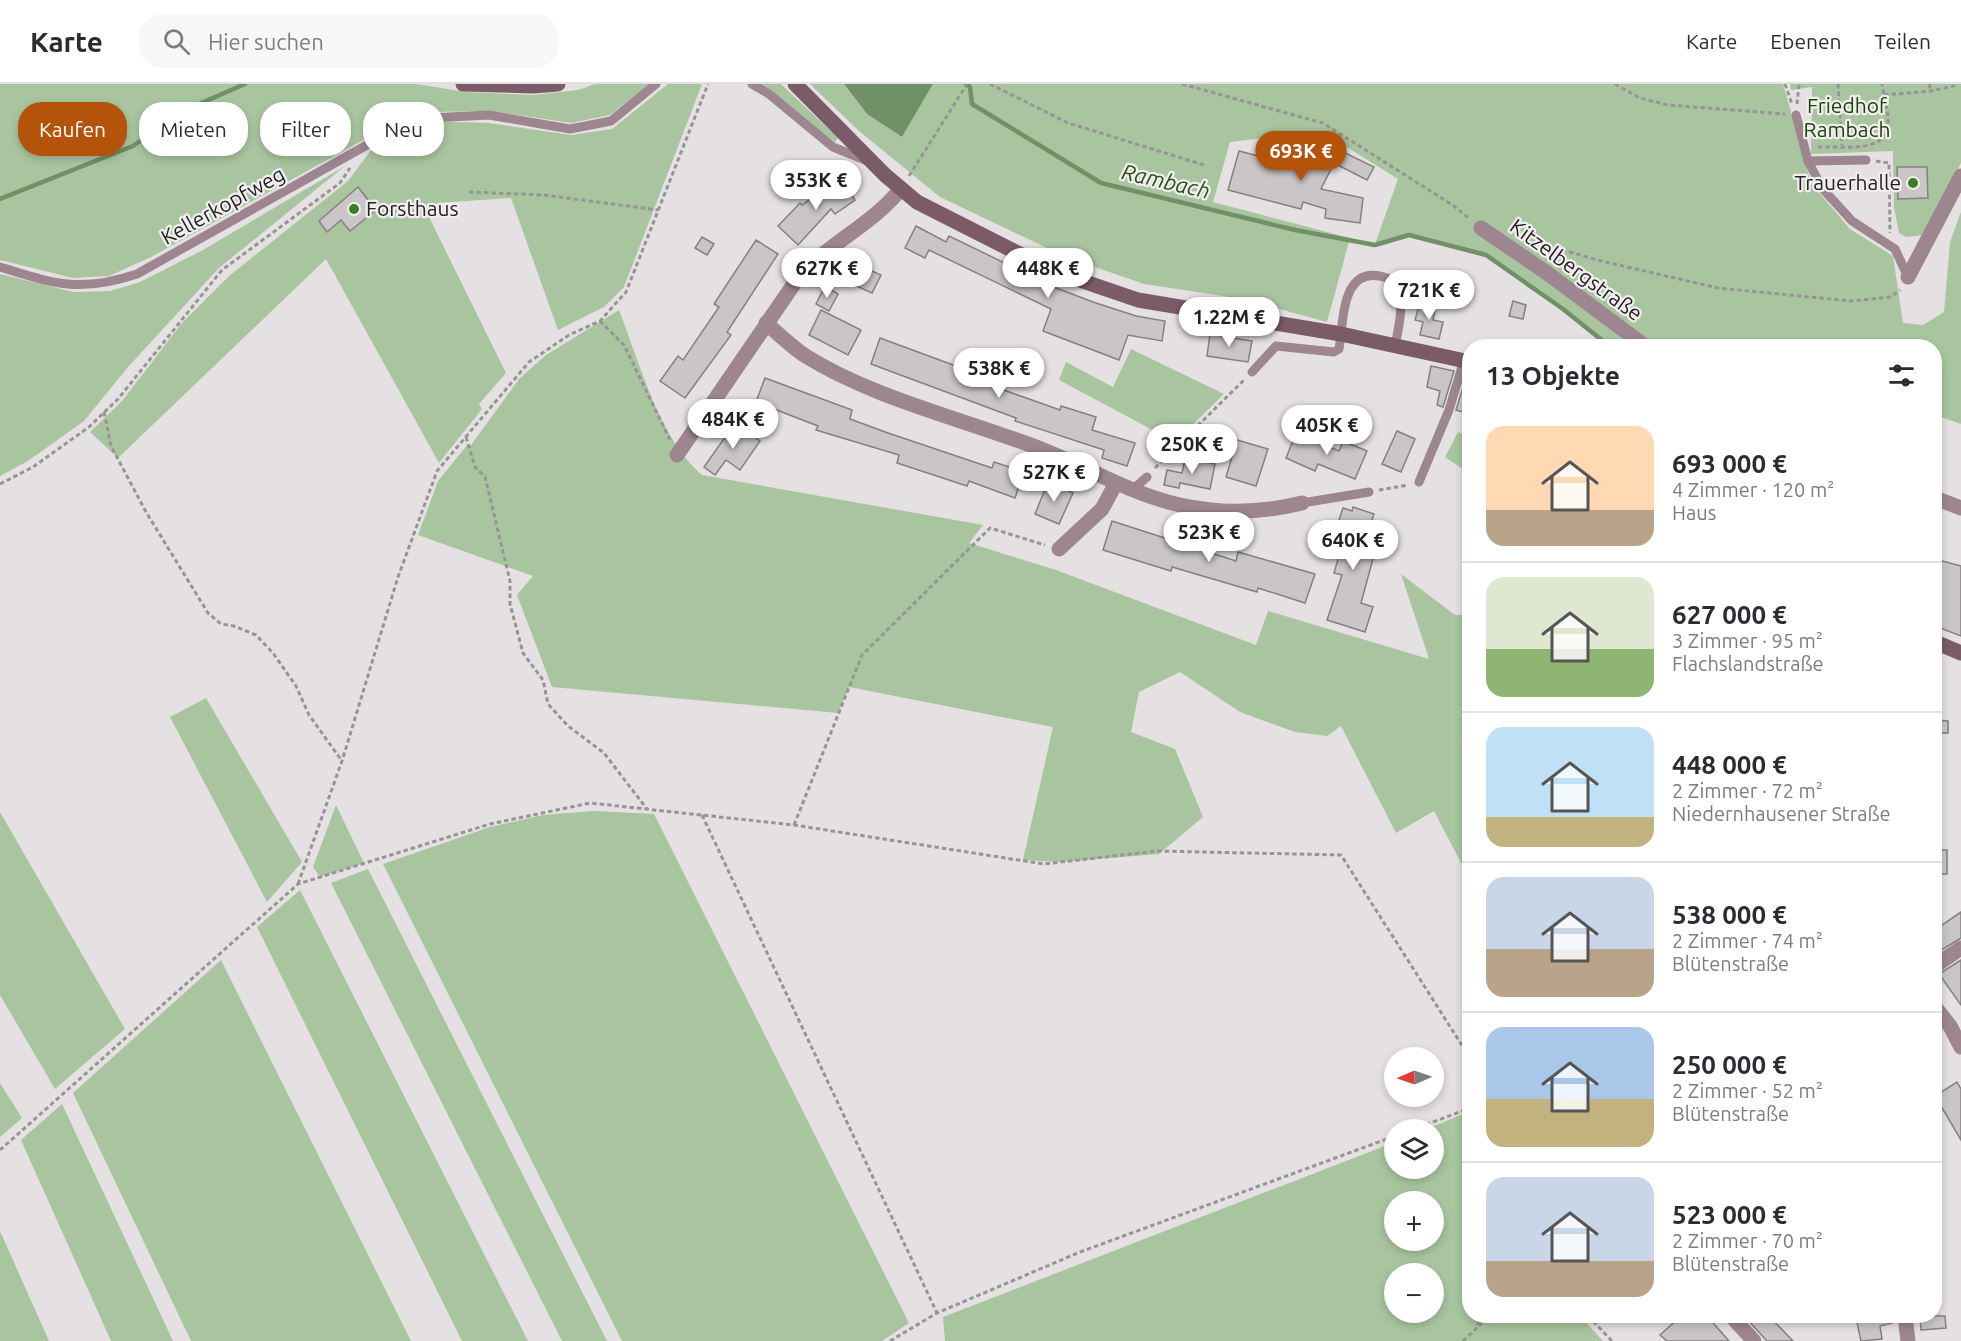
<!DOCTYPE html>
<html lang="de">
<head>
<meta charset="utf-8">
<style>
	body { margin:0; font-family:Ubuntu,sans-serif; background:#f7f7f7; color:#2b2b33; height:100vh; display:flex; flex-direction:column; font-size:22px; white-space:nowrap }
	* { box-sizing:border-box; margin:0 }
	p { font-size:20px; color:#7c7c81 }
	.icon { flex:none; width:33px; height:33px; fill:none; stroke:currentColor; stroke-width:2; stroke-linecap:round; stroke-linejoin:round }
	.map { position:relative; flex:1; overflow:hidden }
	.side { position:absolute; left:1462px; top:255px; width:480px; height:984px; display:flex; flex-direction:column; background:#fff; border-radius:24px; box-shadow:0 3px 9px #0003 }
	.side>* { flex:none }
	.banner { position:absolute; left:18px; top:18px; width:570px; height:54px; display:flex; gap:12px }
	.needle { width:39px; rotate:268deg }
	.controls { position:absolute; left:1384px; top:963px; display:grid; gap:12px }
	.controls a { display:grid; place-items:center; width:60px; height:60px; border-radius:50%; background:#fff; box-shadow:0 3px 9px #0003; font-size:30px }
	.price { position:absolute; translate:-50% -51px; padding:0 14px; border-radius:21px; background:#fff; color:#222; font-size:20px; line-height:39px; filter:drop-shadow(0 2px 3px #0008) }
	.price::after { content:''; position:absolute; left:50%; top:36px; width:18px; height:14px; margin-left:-9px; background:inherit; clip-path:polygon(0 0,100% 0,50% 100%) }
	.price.active { background:#b45309; color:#fff }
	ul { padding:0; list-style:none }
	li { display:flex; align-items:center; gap:18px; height:150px; padding:0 24px }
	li+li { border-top:2px solid #e1e1e2 }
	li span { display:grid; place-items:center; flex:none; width:168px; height:120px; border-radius:18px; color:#555 }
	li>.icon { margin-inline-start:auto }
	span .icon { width:72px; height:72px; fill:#fffc; stroke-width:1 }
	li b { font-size:26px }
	h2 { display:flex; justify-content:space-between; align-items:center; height:72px; padding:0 24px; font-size:26px }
	.pill { padding:0 21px; border-radius:24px; background:#fff; box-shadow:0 3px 9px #0003; font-size:21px; line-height:54px }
	.pill.active { background:#b45309; color:#fff }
	header { display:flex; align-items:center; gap:36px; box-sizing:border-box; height:84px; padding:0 30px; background:#fff; border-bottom:2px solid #e1e1e2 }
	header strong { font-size:28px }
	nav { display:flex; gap:33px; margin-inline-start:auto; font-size:21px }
	.search { width:420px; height:54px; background:#f7f7f7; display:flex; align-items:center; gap:15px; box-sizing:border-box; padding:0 21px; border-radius:24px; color:#7c7c81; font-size:22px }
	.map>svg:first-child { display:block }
	.green { fill:#a9c5a0; fill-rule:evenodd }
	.water { fill:#709067 }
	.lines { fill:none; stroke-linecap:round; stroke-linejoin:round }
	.stream { stroke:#709067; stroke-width:4.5 }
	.building { fill:#cac6c8; stroke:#848081; stroke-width:1.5 }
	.path { stroke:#979495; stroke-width:3; stroke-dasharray:4.5 3; stroke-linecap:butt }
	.lane { stroke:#9e8690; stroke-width:9 }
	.street { stroke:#9e8690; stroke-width:15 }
	.secondary { stroke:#7c5b69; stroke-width:15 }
	.poi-dot { fill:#3a7f21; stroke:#f2eef0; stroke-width:2 }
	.labels { text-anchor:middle; stroke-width:4.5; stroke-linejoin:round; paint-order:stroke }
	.park-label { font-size:21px; fill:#194508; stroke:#f2eef0 }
	.poi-label { font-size:21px; fill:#232222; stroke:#f2eef0; text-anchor:end }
	.street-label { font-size:21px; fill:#232222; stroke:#f2eef0 }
	.water-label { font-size:22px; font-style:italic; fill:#255116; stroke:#f2eef0 }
</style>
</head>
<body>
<header>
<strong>Karte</strong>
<div class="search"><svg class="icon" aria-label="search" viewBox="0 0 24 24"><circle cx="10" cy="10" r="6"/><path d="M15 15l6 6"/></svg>Hier suchen</div>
<nav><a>Karte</a><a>Ebenen</a><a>Teilen</a></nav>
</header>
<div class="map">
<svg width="1961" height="1257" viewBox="0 0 1961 1257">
	<rect width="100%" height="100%" fill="#e5e1e2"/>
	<g class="green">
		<path d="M0 0H416L466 8 533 11 578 6 595 0H650L610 31 571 39 491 27 431 28 367 54 151 173 109 192 73 194 0 176Z"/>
		<path d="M668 0H702L624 203 604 223 558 246 511 114 438 119 427 129 506 289 479 320 482 325 439 379 326 175 118 374 90 348 122 317 182 239 229 192 348 97 374 62 429 37 489 39 571 51 612 45Z"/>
		<path d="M758 0H781L838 54 835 58 799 33Z"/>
		<path d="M810 0H844L867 30 902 53 933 0H1783L1811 99 1850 145 1893 172 1903 239 1923 241 1944 228 1950 158 1961 128V340L1935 331V262H1608L1563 223 1487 170 1409 149 1375 160 1398 95 1321 47 1230 58 1213 118 1350 154 1327 238 1243 215 1144 200 1066 173 940 113 859 47Z"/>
		<path d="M1790 0H1961V79L1923 151 1906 153 1899 149 1894 123 1893 67 1811 70 1812 3 1791 6Z"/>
		<path d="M345 82 219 184 128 283 84 337 28 377 0 392V190L73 208 110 207 140 198 203 166Z"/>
		<path d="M619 226C640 279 658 353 702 391L983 441 969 459 1056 486 1256 561 1268 527 1429 575 1401 490 1455 531H1470V633L1461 655 1470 657V796L1434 727 1396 749 1341 642 1327 652 1295 648 1240 628 1180 588 1139 608 1131 648 1175 665 1203 733 1159 770 1060 778 1023 776 1053 643 849 603 838 629 552 603 517 511 533 492 418 451 438 397 468 360 471 361 519 295 546 271Z"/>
		<path d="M1131 265 1224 310 1175 358 1059 296 1066 278 1113 303Z"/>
		<path d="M1458 348 1470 353V390L1445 373Z"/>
		<path d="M206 614 302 778 267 818 170 633Z"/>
		<path d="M336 721 364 779 320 793 313 783Z"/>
		<path d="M594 727 654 730 909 1239 882 1257H622L383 780 490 743 543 731Z"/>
		<path d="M0 728 125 945 55 1005 0 911Z"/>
		<path d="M368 785 607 1257H562L331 799Z"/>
		<path d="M300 806 528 1257H462L257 843Z"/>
		<path d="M221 876 411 1257H191L73 1009Z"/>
		<path d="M0 999 22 1034 0 1053Z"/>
		<path d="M62 1020 173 1257H111L21 1056Z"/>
		<path d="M1470 1027V1232H1580L1603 1257H945L943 1233 1395 1058V1084H1434V1046L1427 1045ZM1395 1118H1434V1156H1395ZM1395 1190H1434V1228H1395Z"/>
		<path d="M0 1147 49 1257H0Z"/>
	</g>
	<path class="water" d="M844 0H933L902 53 867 30Z"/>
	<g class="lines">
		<g class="stream">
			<path d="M966 0 970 3 972 20 1101 99 1295 146 1375 161 1409 151 1486 171 1563 225 1609 262"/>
			<path d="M0 115 133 62 183 27 245 0"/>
		</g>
	</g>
	<g class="building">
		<path d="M1327 60 1374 83 1367 96 1334 79 1321 105 1363 114 1360 139 1325 134 1326 125 1303 118 1301 125 1228 106 1239 67 1297 82 1302 66 1321 71Z"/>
		<path d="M1897 83H1927L1928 114 1898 115Z"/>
		<path d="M839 94 855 116 835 130 831 125 798 161 778 142 800 119 802 121Z"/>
		<path d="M358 103 376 126 350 147 341 136 327 148 319 137Z"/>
		<path d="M916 142 946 158 949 152 1054 203 1093 218 1136 232 1165 237 1162 257 1128 251 1119 276 1043 247 1051 225 929 166 925 174 905 164Z"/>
		<path d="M702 153 714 160 707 171 695 164Z"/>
		<path d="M756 156 778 170 727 248 731 251 685 314 660 297 678 272 683 276 719 223 714 220Z"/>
		<path d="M847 176 881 191 872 209 839 194Z"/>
		<path d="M825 202 838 210 829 227 816 220Z"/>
		<path d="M1513 217 1526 221 1523 235 1509 232Z"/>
		<path d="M1420 218 1436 222 1433 236 1443 238 1439 255 1420 251 1423 238 1415 236Z"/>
		<path d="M821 226 861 246 848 271 809 251Z"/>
		<path d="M1210 250 1252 257 1248 278 1207 272Z"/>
		<path d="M880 254 983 292 981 298 1060 326 1061 322 1096 333 1092 346 1135 359 1127 382 1102 374 1104 366 1015 337 1016 334 871 280Z"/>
		<path d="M1431 282 1454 287 1443 323 1437 321 1440 307 1427 303Z"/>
		<path d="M1467 290 1470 291V330L1456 326Z"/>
		<path d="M765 294 852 326 850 335 888 349 992 384 994 378 1024 388 1015 414 969 397 967 402 897 379 899 371 816 346 818 342 756 318Z"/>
		<path d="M735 339 760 357 740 386 726 376 715 391 704 383Z"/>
		<path d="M1397 347 1415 355 1401 388 1382 380Z"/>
		<path d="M1296 349 1339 367 1343 357 1367 367 1355 395 1318 380 1315 387 1286 374Z"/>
		<path d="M1237 356 1268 365 1256 402 1226 393Z"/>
		<path d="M1185 375 1215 380 1210 405 1180 399 1179 404 1164 401 1167 386 1182 389Z"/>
		<path d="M1048 398 1073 409 1059 440 1035 430Z"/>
		<path d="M1353 423 1374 430 1362 467 1374 471 1361 519 1373 523 1365 548 1327 536 1342 491 1334 489 1345 451 1335 448 1343 424 1352 427Z"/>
		<path d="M1112 437 1236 477 1238 468 1315 490 1305 519 1258 504 1257 508 1172 483 1171 487 1103 466Z"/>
		<path d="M1935 475 1961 482V552L1935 542Z"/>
		<path d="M1935 636 1948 637V649H1935Z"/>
		<rect x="1935" y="766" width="12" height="24"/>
		<path d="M1961 828V854L1935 870V846Z"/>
		<path d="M1961 876V921L1939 890Z"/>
		<path d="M1957 998 1961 1005V1056L1935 1012Z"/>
		<path d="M1681 1232H1707L1729 1257H1667L1660 1251Z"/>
		<path d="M1744 1232H1769L1793 1257H1767Z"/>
		<path d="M1868 1232H1895L1896 1238 1880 1242 1882 1255 1861 1257 1856 1234Z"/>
		<path d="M1920 1232H1945L1946 1244 1921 1246Z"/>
	</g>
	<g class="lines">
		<g class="path">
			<path d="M990 0 1068 39 1204 81"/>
			<path d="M1182 0 1323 39 1454 122 1470 135"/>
			<path d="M1615 0 1640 14 1668 21 1785 30"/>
			<path d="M1785 0 1792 20"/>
			<path d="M1838 0 1842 61"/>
			<path d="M1929 0 1931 7"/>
			<path d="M1884 11 1931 7 1958 1"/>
			<path d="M1797 20 1799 0"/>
			<path d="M1818 63C1838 62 1886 70 1888 42 1889 29 1884 13 1882 0"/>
			<path d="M1876 77 1889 79 1890 149"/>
			<path d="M909 92 967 0"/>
			<path d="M469 108 544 111 658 126"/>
			<path d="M1526 155 1597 176 1718 204 1851 217 1891 213 1900 206"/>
			<path d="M600 237 624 261 670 356"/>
			<path d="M104 328 111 362 146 428 208 529 221 540 234 542 256 551 273 569 296 602 309 631 342 677"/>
			<path d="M466 353 475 383 485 393 510 497V520L523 569 543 596 548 620 568 642 604 669 647 725"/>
			<path d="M1155 384 1244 296"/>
			<path d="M0 400 33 383 89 343 118 315 222 186 340 99 350 84"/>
			<path d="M1379 406 1408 401"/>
			<path d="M702 731 937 1229"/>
			<path d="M794 741 862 571 990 444 1045 461"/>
			<path d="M298 800 342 677 398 493 437 387 529 278 569 251 600 237 626 208 708 0"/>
			<path d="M1412 1046 1470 1024"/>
			<path d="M0 1066 298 800 490 740 590 719 794 741 1044 780 1157 767 1341 771 1470 974"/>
			<path d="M1588 1232 1612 1257"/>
			<path d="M1479 1242 1486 1232"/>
			<path d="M890 1257 937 1229 1080 1168 1395 1052"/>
			<path d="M1463 1257 1478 1243V1232"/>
		</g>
		<g class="lane">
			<path d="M752 0 769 10 833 63 865 76"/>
			<path d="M1796 31 1808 77 1822 104 1852 137 1895 165 1908 193"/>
			<path d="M1808 77 1866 76"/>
			<path d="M0 183C55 200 80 209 137 190L367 61 430 34 489 31 570 45 611 37 656 0"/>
			<path d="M1252 288 1276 262 1334 268 1339 265C1344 236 1341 178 1387 194 1409 211 1399 239 1395 262"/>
			<path d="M1419 398 1449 326 1464 276"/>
			<path d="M1132 406 1147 393"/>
			<path d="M1302 419 1369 408"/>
		</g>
		<g class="street">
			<path d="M1481 144 1547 189 1645 262"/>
			<path d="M1908 193 1961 92"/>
			<path d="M766 239C778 250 791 262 804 271 874 315 964 335 1041 365 1087 383 1131 410 1180 421 1221 430 1262 429 1302 419"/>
			<path d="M677 371 800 191C830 159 872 140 900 106"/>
			<path d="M1935 414 1961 424"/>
			<path d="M1059 465 1102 425 1116 399"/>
			<path d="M1935 882 1961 864"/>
			<path d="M1935 923 1950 942 1961 963"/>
			<path d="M1731 1232 1754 1257"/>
			<path d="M1905 1232 1908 1257"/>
		</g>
		<g class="secondary">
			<path d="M463 0 533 2 558 0"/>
			<path d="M795 0 885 91 917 118 1053 187 1138 216 1341 250 1470 278"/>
			<path d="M1935 558 1961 569"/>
		</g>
	</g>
	<g class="poi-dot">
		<circle cx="1913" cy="99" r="6"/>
		<circle cx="354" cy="125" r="6"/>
	</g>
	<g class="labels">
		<g class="park-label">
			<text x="1847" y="29">Friedhof<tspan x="1847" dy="24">Rambach</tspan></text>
		</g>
		<g class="poi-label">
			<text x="1901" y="106">Trauerhalle</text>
			<text x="366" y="132" text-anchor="start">Forsthaus</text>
		</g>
		<g class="street-label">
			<text transform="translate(223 122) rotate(-29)" y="7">Kellerkopfweg</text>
			<text transform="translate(1576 186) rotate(36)" y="7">Kitzelbergstraße</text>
		</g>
		<g class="water-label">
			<text transform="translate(1166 97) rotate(13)" y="8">Rambach</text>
		</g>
	</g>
</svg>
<div class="controls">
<a><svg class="needle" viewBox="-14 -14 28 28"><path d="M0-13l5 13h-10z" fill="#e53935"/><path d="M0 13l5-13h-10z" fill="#7c7c81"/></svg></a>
<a><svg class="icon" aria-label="layers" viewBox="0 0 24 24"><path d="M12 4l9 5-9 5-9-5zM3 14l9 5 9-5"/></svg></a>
<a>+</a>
<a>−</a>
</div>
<b class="price active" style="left:1301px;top:98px">693K €</b>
<b class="price" style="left:816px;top:127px">353K €</b>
<b class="price" style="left:827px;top:215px">627K €</b>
<b class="price" style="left:1048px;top:215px">448K €</b>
<b class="price" style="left:1429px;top:237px">721K €</b>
<b class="price" style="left:1229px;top:264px">1.22M €</b>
<b class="price" style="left:999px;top:315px">538K €</b>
<b class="price" style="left:733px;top:366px">484K €</b>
<b class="price" style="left:1327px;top:372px">405K €</b>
<b class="price" style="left:1192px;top:391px">250K €</b>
<b class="price" style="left:1054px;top:419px">527K €</b>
<b class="price" style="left:1209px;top:479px">523K €</b>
<b class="price" style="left:1353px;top:487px">640K €</b>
<div class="banner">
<a class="pill active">Kaufen</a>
<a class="pill">Mieten</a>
<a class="pill">Filter</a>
<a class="pill">Neu</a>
</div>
<section class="side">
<h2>13 Objekte<svg class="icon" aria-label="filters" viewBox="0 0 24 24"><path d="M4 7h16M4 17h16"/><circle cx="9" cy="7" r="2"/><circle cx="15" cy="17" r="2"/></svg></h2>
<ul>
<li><span style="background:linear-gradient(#ffd9b3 70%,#b9a48a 0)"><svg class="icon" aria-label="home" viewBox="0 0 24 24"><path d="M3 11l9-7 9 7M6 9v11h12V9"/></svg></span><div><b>693 000 €</b><p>4 Zimmer · 120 m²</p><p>Haus</p></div></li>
<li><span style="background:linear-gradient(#dfe7d0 60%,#8fb573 0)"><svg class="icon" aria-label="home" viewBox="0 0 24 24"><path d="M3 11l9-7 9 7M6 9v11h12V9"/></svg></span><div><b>627 000 €</b><p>3 Zimmer · 95 m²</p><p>Flachslandstraße</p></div></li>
<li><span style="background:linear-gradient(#bfe0f5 75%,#c2b280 0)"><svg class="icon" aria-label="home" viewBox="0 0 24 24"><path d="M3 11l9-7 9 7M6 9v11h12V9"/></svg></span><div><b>448 000 €</b><p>2 Zimmer · 72 m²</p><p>Niedernhausener Straße</p></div></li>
<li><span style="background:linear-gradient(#c9d6e8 60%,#b9a48a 0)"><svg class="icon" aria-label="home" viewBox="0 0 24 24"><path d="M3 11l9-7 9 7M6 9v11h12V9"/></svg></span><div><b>538 000 €</b><p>2 Zimmer · 74 m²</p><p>Blütenstraße</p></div></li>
<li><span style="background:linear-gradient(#a9c7e8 60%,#c2b280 0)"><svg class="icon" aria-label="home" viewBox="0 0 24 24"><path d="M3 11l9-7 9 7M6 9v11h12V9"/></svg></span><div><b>250 000 €</b><p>2 Zimmer · 52 m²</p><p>Blütenstraße</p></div></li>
<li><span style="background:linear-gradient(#c9d6e8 70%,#b9a48a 0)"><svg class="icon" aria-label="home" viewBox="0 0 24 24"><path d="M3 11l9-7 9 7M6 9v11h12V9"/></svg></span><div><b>523 000 €</b><p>2 Zimmer · 70 m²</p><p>Blütenstraße</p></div></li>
</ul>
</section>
</div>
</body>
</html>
